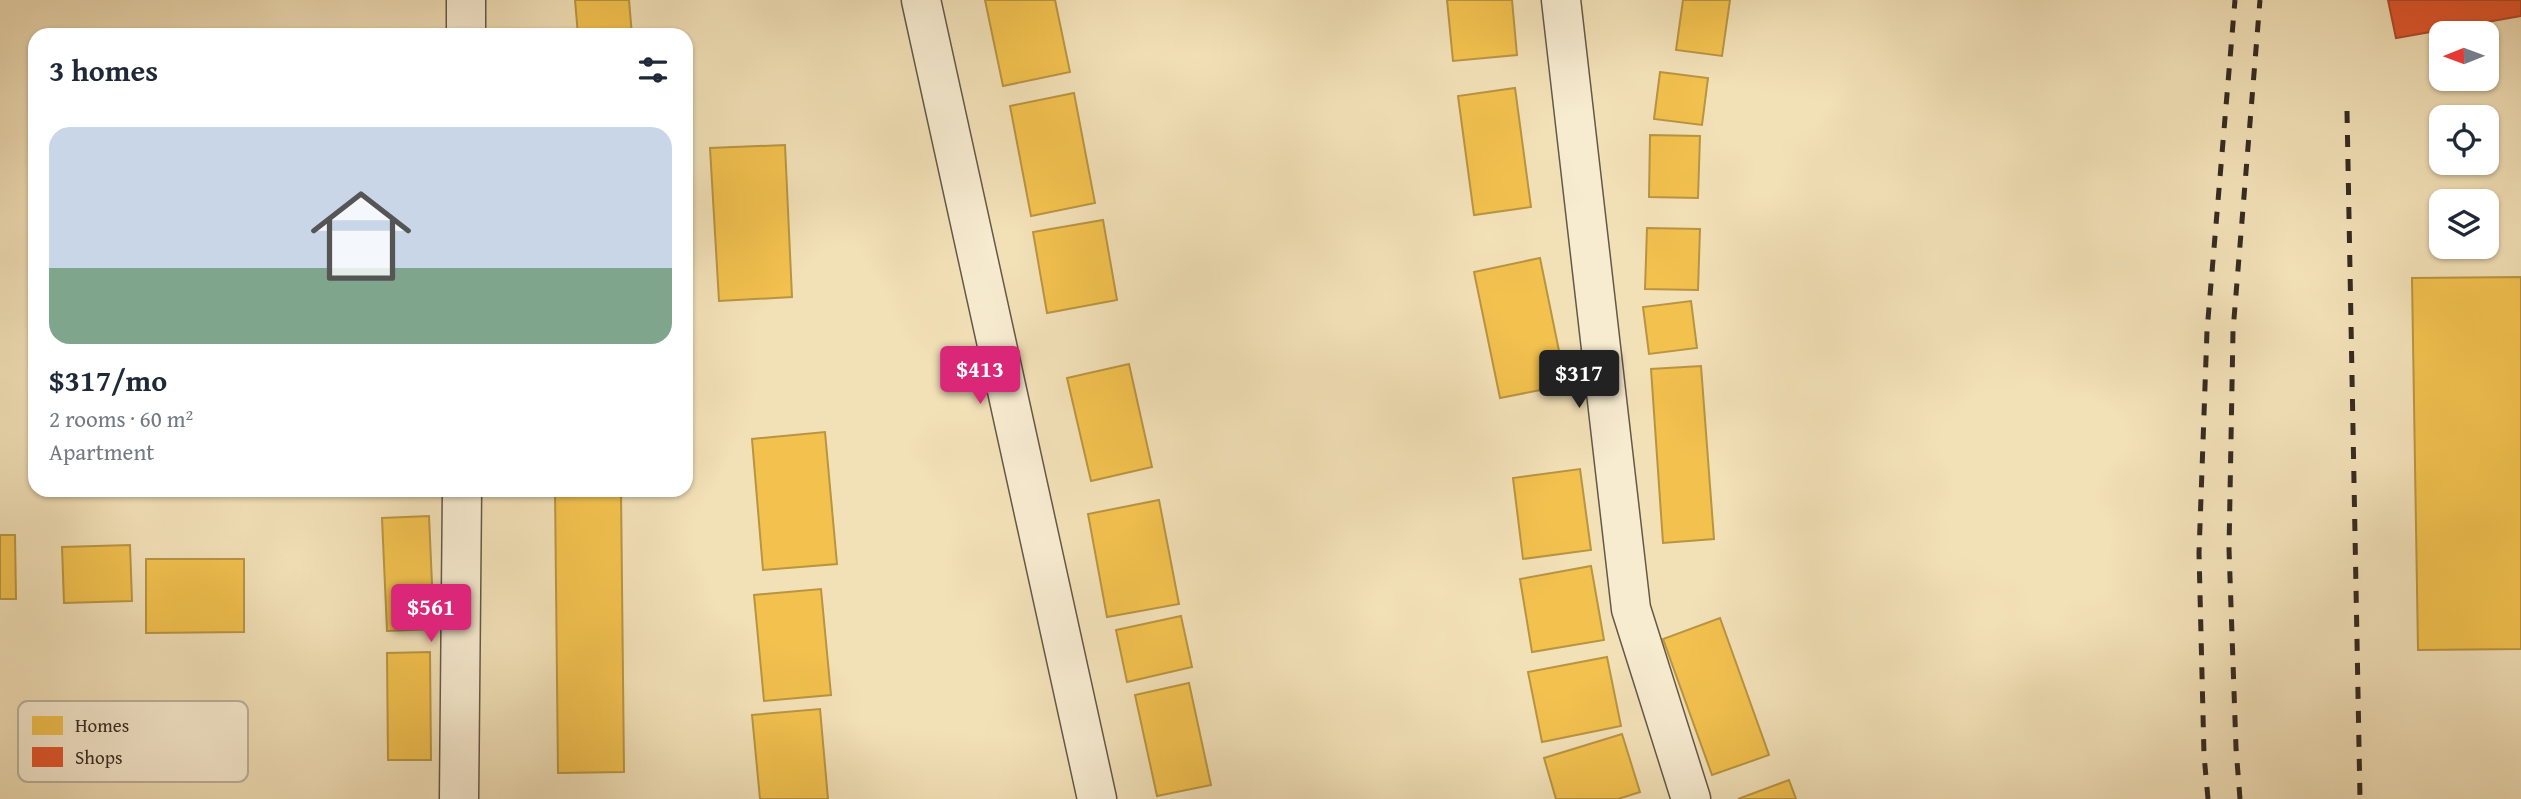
<!DOCTYPE html>
<html lang="en">
<head>
<meta charset="utf-8">
<style>
	body { margin:0; font-family:"Gentium Book Plus",serif; background:#f6f6f7; color:#1f2937; height:100vh; display:flex; flex-direction:column; font-size:26px; white-space:nowrap }
	* { box-sizing:border-box; margin:0 }
	p { font-size:23px; color:#747a83 }
	.icon { flex:none; width:38px; height:38px; fill:none; stroke:currentColor; stroke-width:2; stroke-linecap:round; stroke-linejoin:round }
	.map { position:relative; flex:1; overflow:hidden }
	.panel { position:absolute; left:28px; top:28px; width:665px; height:469px; display:flex; flex-direction:column; background:#fff; border-radius:21px; box-shadow:0 2px 5px #0004 }
	.panel>* { flex:none }
	.needle { width:46px; rotate:269deg }
	.controls { position:absolute; left:2429px; top:21px; display:grid; gap:14px }
	.controls a { display:grid; place-items:center; width:70px; height:70px; border-radius:14px; background:#fff; box-shadow:0 2px 5px #0004; font-size:35px }
	.price { position:absolute; translate:-50% -60px; padding:0 16px; border-radius:7px; background:#db2777; color:#fff; font-size:23px; line-height:46px; filter:drop-shadow(0 2px 4px #0008) }
	.price::after { content:''; position:absolute; left:50%; top:42px; width:21px; height:16px; margin-left:-10px; background:inherit; clip-path:polygon(0 0,100% 0,50% 100%) }
	.price.selected { background:#222; color:#fff }
	ul { padding:0; list-style:none }
	li { display:grid; align-content:center; gap:14px; height:371px; padding:0 21px }
	li span { display:grid; place-items:center; height:217px; border-radius:21px; color:#555 }
	li>.icon { margin-inline-start:auto }
	span .icon { width:126px; height:126px; fill:#fffc; stroke-width:1 }
	li b { font-size:30px }
	h2 { display:flex; justify-content:space-between; align-items:center; height:84px; padding:0 21px; font-size:30px }
	.map>svg:first-child { display:block }
	.homes { fill:#f2c14e; stroke:#b99441; stroke-width:2 }
	.shops { fill:#e4572e; stroke:#b04a2b; stroke-width:2 }
	.lines { fill:none; stroke-linecap:round; stroke-linejoin:round }
	.minor-casing { stroke:#645848; stroke-width:41 }
	.minor { stroke:#f7ebd0; stroke-width:38 }
	.rail { stroke:#352b23; stroke-width:5; stroke-dasharray:12 12; stroke-linecap:butt }
	.key { fill:#f7ebd0; stroke:#bdb19c; stroke-width:2 }
	.key-label { font-size:19px; fill:#352b23 }
</style>
</head>
<body>
<div class="map">
<svg width="2521" height="799" viewBox="0 0 2521 799">
	<rect width="100%" height="100%" fill="#f2e0b7"/>
	<filter id="stains"><feTurbulence type="fractalNoise" baseFrequency=".00286" numOctaves="4"/><feColorMatrix values="0 0 0 0 .2 0 0 0 0 .09 0 0 0 0 .02 0 0 0 .5 -.17"/></filter>
	<radialGradient id="worn" r=".72"><stop offset=".6" stop-color="#630" stop-opacity="0"/><stop offset="1" stop-color="#630" stop-opacity=".3"/></radialGradient>
	<g class="homes">
		<path d="M575 0H629L632 35H578Z"/>
		<path d="M985 0H1055L1070 72 1003 86Z"/>
		<path d="M1447 0H1512L1517 55 1453 61Z"/>
		<path d="M1683 0H1730L1722 56 1676 50Z"/>
		<path d="M441 31V35H307V33Z"/>
		<path d="M1660 72 1708 78 1702 125 1654 119Z"/>
		<path d="M1515 88 1531 207 1474 215 1458 96Z"/>
		<path d="M1074 93 1095 203 1031 216 1010 106Z"/>
		<path d="M1650 135 1700 136 1698 198 1649 197Z"/>
		<path d="M785 145 792 297 719 301 710 148Z"/>
		<path d="M1103 220 1117 300 1047 313 1033 232Z"/>
		<path d="M1647 228 1700 229 1698 290 1645 289Z"/>
		<path d="M1540 258 1566 385 1500 398 1474 272Z"/>
		<path d="M2521 277V649L2418 650 2412 278Z"/>
		<path d="M1691 301 1697 348 1649 354 1643 307Z"/>
		<path d="M1129 364 1152 467 1091 481 1067 378Z"/>
		<path d="M1701 366 1714 539 1663 543 1651 369Z"/>
		<path d="M825 432 837 564 763 570 752 439Z"/>
		<path d="M1580 469 1591 550 1523 559 1513 478Z"/>
		<path d="M555 490H621L624 772 558 773Z"/>
		<path d="M1159 500 1179 604 1107 617 1088 514Z"/>
		<path d="M429 516 434 629 387 631 382 518Z"/>
		<path d="M0 535H15L16 599H0Z"/>
		<path d="M130 545 132 601 64 603 62 547Z"/>
		<path d="M146 559H244V632L146 633Z"/>
		<path d="M1591 566 1604 640 1532 652 1520 579Z"/>
		<path d="M821 589 831 695 764 701 754 595Z"/>
		<path d="M1181 616 1192 667 1127 682 1116 630Z"/>
		<path d="M1720 618 1769 755 1712 775 1663 639Z"/>
		<path d="M430 652 431 760H388L387 653Z"/>
		<path d="M1607 657 1621 726 1542 742 1528 672Z"/>
		<path d="M1189 683 1211 785 1157 796 1135 695Z"/>
		<path d="M820 709 828 799H760L752 715Z"/>
		<path d="M1622 734 1640 792 1618 799H1556L1544 758Z"/>
		<path d="M1789 780 1796 799H1738Z"/>
	</g>
	<path class="shops" d="M2388 0H2521V16L2396 38Z"/>
	<g class="lines">
		<g class="minor-casing">
			<g id="minor">
				<path d="M921 0 1097 799"/>
				<path d="M1561 0 1631 609 1691 799"/>
				<path d="M466 35V0"/>
				<path d="M459 799 462 490"/>
			</g>
		</g>
		<use href="#minor" class="minor"/>
		<g class="rail">
			<path d="M2347 111 2360 799"/>
			<path d="M2208 799 2204 755 2199 553 2207 331 2235 0"/>
			<path d="M2240 799 2236 748 2229 549 2233 331 2260 0"/>
		</g>
	</g>
	<rect x="18" y="701" width="230" height="81" rx="10" class="key"/>
	<rect x="32" y="716" width="31" height="19" fill="#f2c14e"/>
	<rect x="32" y="747" width="31" height="20" fill="#e4572e"/>
	<g class="key-label">
		<text x="75" y="732">Homes</text>
		<text x="75" y="764">Shops</text>
	</g>
	<rect width="100%" height="100%" filter="url(#stains)"/>
	<rect width="100%" height="100%" fill="url(#worn)"/>
</svg>
<div class="controls">
<a><svg class="needle" viewBox="-14 -14 28 28"><path d="M0-13l5 13h-10z" fill="#e53935"/><path d="M0 13l5-13h-10z" fill="#747a83"/></svg></a>
<a><svg class="icon" aria-label="locate" viewBox="0 0 24 24"><circle cx="12" cy="12" r="6"/><path d="M12 2v4M12 18v4M2 12h4M18 12h4"/></svg></a>
<a><svg class="icon" aria-label="layers" viewBox="0 0 24 24"><path d="M12 4l9 5-9 5-9-5zM3 14l9 5 9-5"/></svg></a>
</div>
<b class="price" style="left:980px;top:406px">$413</b>
<b class="price selected" style="left:1579px;top:410px">$317</b>
<b class="price" style="left:431px;top:644px">$561</b>
<section class="panel">
<h2>3 homes<svg class="icon" aria-label="filters" viewBox="0 0 24 24"><path d="M4 7h16M4 17h16"/><circle cx="9" cy="7" r="2"/><circle cx="15" cy="17" r="2"/></svg></h2>
<ul>
<li><span style="background:linear-gradient(#c9d6e8 65%,#7fa58c 0)"><svg class="icon" aria-label="home" viewBox="0 0 24 24"><path d="M3 11l9-7 9 7M6 9v11h12V9"/></svg></span><div><b>$317/mo</b><p>2 rooms · 60 m²</p><p>Apartment</p></div></li>
</ul>
</section>
</div>
</body>
</html>
